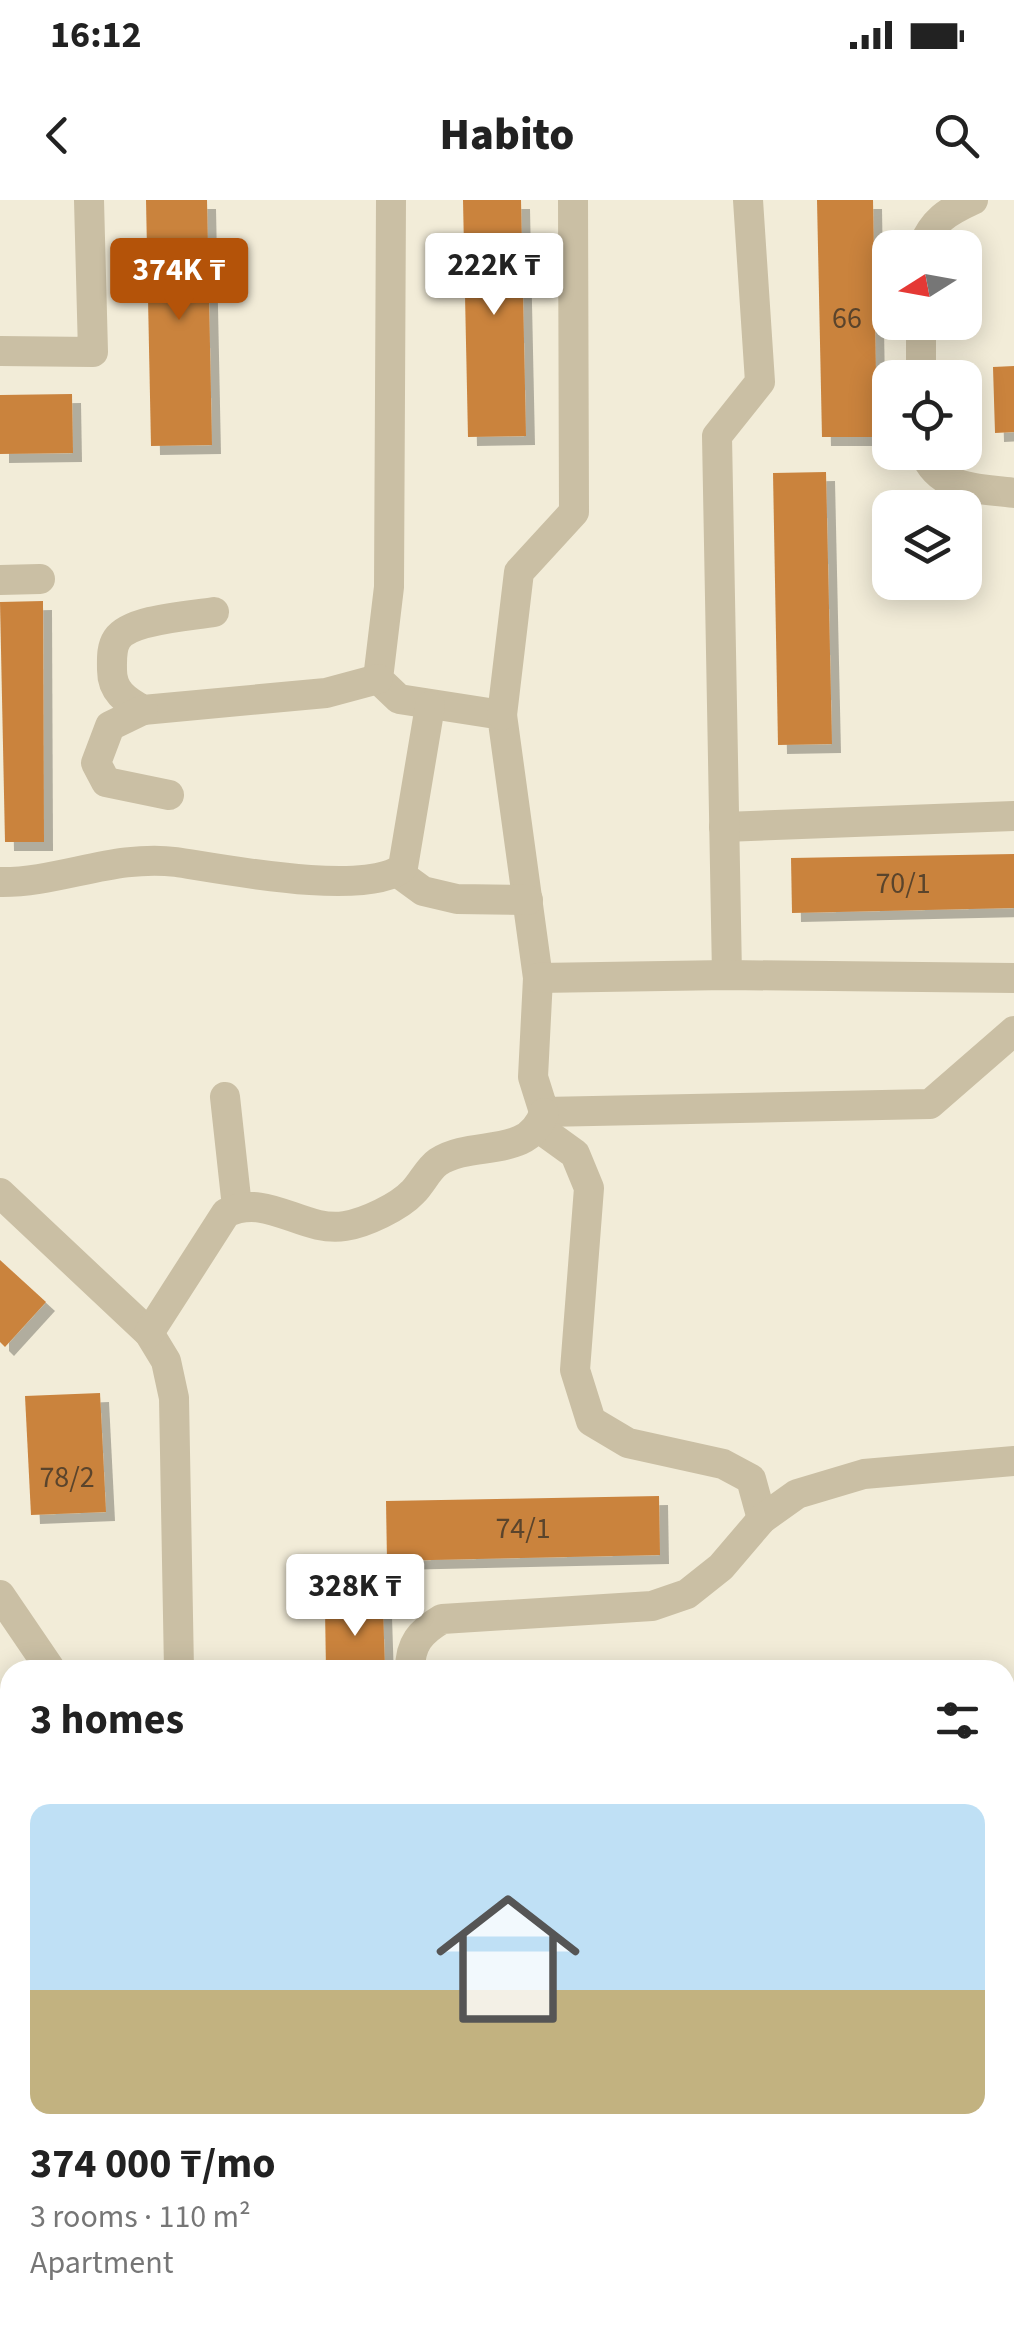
<!DOCTYPE html>
<html lang="en">
<head>
<meta charset="utf-8">
<style>
	body { margin:0; font-family:"Source Sans 3",sans-serif; background:#f6f6f6; color:#222; height:100vh; display:flex; flex-direction:column; font-size:38px; white-space:nowrap }
	* { box-sizing:border-box; margin:0 }
	p { font-size:32px; color:#767676 }
	.icon { flex:none; width:55px; height:55px; fill:none; stroke:currentColor; stroke-width:2; stroke-linecap:round; stroke-linejoin:round }
	.map { position:relative; flex:1; overflow:hidden }
	.panel { position:absolute; left:0px; top:1460px; width:1015px; height:672px; display:flex; flex-direction:column; background:#fff; border-radius:30px 30px 0 0; box-shadow:0 5px 25px #0003 }
	.panel>* { flex:none }
	.needle { width:65px; rotate:259deg }
	.fabs { position:absolute; left:872px; top:30px; display:grid; gap:20px }
	.fabs a { display:grid; place-items:center; width:110px; height:110px; border-radius:20px; background:#fff; box-shadow:0 5px 25px #0003; font-size:50px }
	.price { position:absolute; translate:-50% -85px; padding:0 22px; border-radius:10px; background:#fff; color:#222; font-size:32px; line-height:65px; filter:drop-shadow(0 2px 5px #0008) }
	.price::after { content:''; position:absolute; left:50%; top:60px; width:30px; height:22px; margin-left:-15px; background:inherit; clip-path:polygon(0 0,100% 0,50% 100%) }
	.price.selected { background:#b45309; color:#fff }
	ul { padding:0; list-style:none }
	li { display:grid; align-content:center; gap:20px; height:530px; padding:0 30px }
	li span { display:grid; place-items:center; height:310px; border-radius:20px; color:#555 }
	li>.icon { margin-inline-start:auto }
	span .icon { width:180px; height:180px; fill:#fffc; stroke-width:1 }
	li b { font-size:42px }
	h2 { display:flex; justify-content:space-between; align-items:center; height:120px; padding:0 30px; font-size:42px }
	.status { display:flex; justify-content:space-between; align-items:center; height:70px; padding:0 50px; background:#fff; direction:ltr }
	.status svg { height:28px; fill:currentColor }
	header { display:flex; justify-content:space-between; align-items:center; height:130px; padding:0 30px; background:#fff; font-size:45px; font-weight:800 }
	.map>svg:first-child { display:block }
	.building { fill:#ca833e; filter:url(#shadow) }
	.lines { fill:none; stroke-linecap:round; stroke-linejoin:round }
	.minor { stroke:#cabfa4; stroke-width:30 }
	.labels { text-anchor:middle; stroke-width:9; stroke-linejoin:round; paint-order:stroke }
	.number-label { font-size:30px; fill:#5a442c }
</style>
</head>
<body>
<div class="status"><b>16:12</b><svg viewBox="0 0 49 12"><path d="M0 12V9h3v3zM5 12V6h3v6zM10 12V3h3v9zM15 12V0h3v12zM26 1h20v11H26zM47 4h2v5h-2z"/></svg></div>
<header><svg class="icon" aria-label="back" viewBox="0 0 24 24"><path d="M15 5l-7 7 7 7"/></svg>Habito<svg class="icon" aria-label="search" viewBox="0 0 24 24"><circle cx="10" cy="10" r="6"/><path d="M15 15l6 6"/></svg></header>
<div class="map">
<svg width="1014" height="2132" viewBox="0 0 1014 2132">
	<defs>
		<filter id="shadow"><feDropShadow dx="9" dy="9" stdDeviation="0" flood-color="#0004"/></filter>
	</defs>
	<rect width="100%" height="100%" fill="#f2ecd8"/>
	<g class="building">
		<path d="M146 0H207L212 245 151 246Z"/>
		<path d="M463 0H521L526 236 468 237Z"/>
		<path d="M817 0H873L877 237H822Z"/>
		<path d="M1014 166V232L995 233 993 167Z"/>
		<path d="M72 194 73 253 0 254V195Z"/>
		<path d="M826 272 832 544 778 545 773 273Z"/>
		<path d="M43 401 44 642H5L0 402Z"/>
		<path d="M1014 654V708L792 713 791 658Z"/>
		<path d="M0 1060 46 1102 5 1147 0 1142Z"/>
		<path d="M100 1193 106 1312 31 1315 25 1196Z"/>
		<path d="M659 1296 660 1355 387 1361 386 1301Z"/>
		<path d="M383 1408 385 1470H326L325 1409Z"/>
		<path d="M1005 1686H1014V1750H1009L1010 1807H1014V2005H1005Z"/>
	</g>
	<g class="lines">
		<g class="minor">
			<path d="M391 0 389 387 378 479 399 499 502 515 538 778 533 877 544 912 930 904 1014 831"/>
			<path d="M922 48C933 20 947 12 973 0"/>
			<path d="M0 151 93 152 89 0"/>
			<path d="M921 178V122"/>
			<path d="M924 252C939 291 978 288 1014 293"/>
			<path d="M0 380 40 379"/>
			<path d="M214 412C190 416 130 419 117 439 111 448 112 459 112 470 112 491 125 500 143 510L326 493 378 479"/>
			<path d="M143 510 110 526 96 563 106 582 169 595"/>
			<path d="M502 515 519 372 574 312 573 0"/>
			<path d="M724 627 1014 616"/>
			<path d="M397 672 423 691 457 699 528 700"/>
			<path d="M0 682C58 683 116 654 176 662 222 669 370 698 403 667L430 506"/>
			<path d="M727 775 717 236 760 182 748 0"/>
			<path d="M538 778 727 775 1014 778"/>
			<path d="M225 897 237 1007"/>
			<path d="M539 928 575 954 589 988 575 1170 591 1221 628 1243 723 1264 751 1279 762 1319"/>
			<path d="M0 993 149 1133 166 1161 174 1198 179 1470"/>
			<path d="M149 1133 226 1013C267 992 303 1033 345 1026 365 1023 399 1007 413 992 422 983 428 969 438 962 473 939 528 960 544 913"/>
			<path d="M0 1395 51 1470"/>
			<path d="M410 1470C410 1444 420 1432 442 1419L652 1406 687 1394 721 1367 762 1319 797 1294 864 1274 1014 1261"/>
			<path d="M0 1608 10 1617"/>
			<path d="M1005 1656H1014"/>
			<path d="M267 2132 1014 2124"/>
		</g>
	</g>
	<g class="labels">
		<g class="number-label">
			<text x="847" y="128">66</text>
			<text x="903" y="693">70/1</text>
			<text x="67" y="1287">78/2</text>
			<text x="523" y="1338">74/1</text>
		</g>
	</g>
</svg>
<div class="fabs">
<a><svg class="needle" viewBox="-14 -14 28 28"><path d="M0-13l5 13h-10z" fill="#e53935"/><path d="M0 13l5-13h-10z" fill="#767676"/></svg></a>
<a><svg class="icon" aria-label="locate" viewBox="0 0 24 24"><circle cx="12" cy="12" r="6"/><path d="M12 2v4M12 18v4M2 12h4M18 12h4"/></svg></a>
<a><svg class="icon" aria-label="layers" viewBox="0 0 24 24"><path d="M12 4l9 5-9 5-9-5zM3 14l9 5 9-5"/></svg></a>
</div>
<b class="price" style="left:494px;top:118px">222K ₸</b>
<b class="price selected" style="left:179px;top:123px">374K ₸</b>
<b class="price" style="left:355px;top:1439px">328K ₸</b>
<section class="panel">
<h2>3 homes<svg class="icon" aria-label="filters" viewBox="0 0 24 24"><path d="M4 7h16M4 17h16"/><circle cx="9" cy="7" r="2"/><circle cx="15" cy="17" r="2"/></svg></h2>
<ul>
<li><span style="background:linear-gradient(#bfe0f5 60%,#c2b280 0)"><svg class="icon" aria-label="home" viewBox="0 0 24 24"><path d="M3 11l9-7 9 7M6 9v11h12V9"/></svg></span><div><b>374 000 ₸/mo</b><p>3 rooms · 110 m²</p><p>Apartment</p></div></li>
</ul>
</section>
</div>
</body>
</html>
